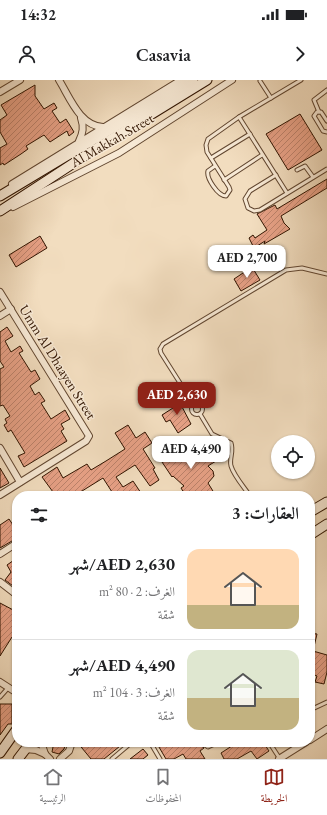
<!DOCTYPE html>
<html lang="ar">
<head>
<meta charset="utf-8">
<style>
	body { margin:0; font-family:"EB Garamond",Amiri,serif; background:#f2f2f2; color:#202124; direction:rtl; height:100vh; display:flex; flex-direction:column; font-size:15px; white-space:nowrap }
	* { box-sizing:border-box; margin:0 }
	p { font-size:13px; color:#757577 }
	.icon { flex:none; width:22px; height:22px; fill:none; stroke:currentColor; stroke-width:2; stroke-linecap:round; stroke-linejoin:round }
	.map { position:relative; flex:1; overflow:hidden; direction:ltr }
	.panel { position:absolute; left:12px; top:411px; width:303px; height:256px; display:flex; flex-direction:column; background:#fff; border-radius:16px; box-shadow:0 1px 3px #0004; direction:rtl }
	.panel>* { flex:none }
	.fabs { position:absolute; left:271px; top:355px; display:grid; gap:8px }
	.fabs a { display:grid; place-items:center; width:44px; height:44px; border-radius:50%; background:#fff; box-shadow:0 1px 3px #0004; font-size:20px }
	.price { position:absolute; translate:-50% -34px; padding:0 9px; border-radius:8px; background:#fff; color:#222; font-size:13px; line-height:26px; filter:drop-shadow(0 1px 2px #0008) }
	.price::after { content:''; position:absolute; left:50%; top:24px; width:12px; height:9px; margin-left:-6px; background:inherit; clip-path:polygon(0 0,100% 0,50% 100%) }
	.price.selected { background:#8f2418; color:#fff }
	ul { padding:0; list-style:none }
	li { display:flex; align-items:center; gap:12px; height:100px; padding:0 16px }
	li+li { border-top:1px solid #e0e0e0 }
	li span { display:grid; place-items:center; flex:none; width:112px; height:80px; border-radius:12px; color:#555 }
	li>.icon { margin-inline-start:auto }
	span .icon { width:48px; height:48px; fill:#fffc; stroke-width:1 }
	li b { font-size:17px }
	h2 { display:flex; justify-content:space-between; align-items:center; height:48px; padding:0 16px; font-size:17px }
	.status { display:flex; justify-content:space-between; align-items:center; height:28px; padding:0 20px; background:#fff; direction:ltr }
	.status svg { height:11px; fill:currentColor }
	header { display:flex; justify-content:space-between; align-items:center; height:52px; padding:0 16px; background:#fff; font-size:18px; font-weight:600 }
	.tab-bar { display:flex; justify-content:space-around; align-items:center; height:56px; border-top:1px solid #e0e0e0; background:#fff; font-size:11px; color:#757577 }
	.tab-bar a { display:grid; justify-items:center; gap:2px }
	.tab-bar .selected { color:#8f2418 }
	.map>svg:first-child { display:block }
	.building { fill:url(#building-hatch); stroke:#311400 }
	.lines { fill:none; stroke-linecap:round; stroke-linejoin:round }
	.lane-casing { stroke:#614630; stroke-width:5 }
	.street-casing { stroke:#614630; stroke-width:8 }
	.secondary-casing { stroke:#311400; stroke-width:11 }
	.lane { stroke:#f7e9d5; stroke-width:3 }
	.street { stroke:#f7e9d5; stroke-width:6 }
	.secondary { stroke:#f7e9d5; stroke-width:9 }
	.labels { text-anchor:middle; stroke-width:3; stroke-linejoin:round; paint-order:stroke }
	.street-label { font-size:14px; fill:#311400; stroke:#f7e9d5 }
</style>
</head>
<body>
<div class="status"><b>14:32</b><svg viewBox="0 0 49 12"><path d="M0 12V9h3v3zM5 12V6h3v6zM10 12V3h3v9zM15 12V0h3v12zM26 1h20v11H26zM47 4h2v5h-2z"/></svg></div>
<header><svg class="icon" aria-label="forward" viewBox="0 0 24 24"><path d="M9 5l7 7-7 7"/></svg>Casavia<svg class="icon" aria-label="person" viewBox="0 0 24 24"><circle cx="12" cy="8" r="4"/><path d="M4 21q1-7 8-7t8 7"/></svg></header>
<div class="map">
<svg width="327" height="679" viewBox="0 0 327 679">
	<defs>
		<pattern id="building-hatch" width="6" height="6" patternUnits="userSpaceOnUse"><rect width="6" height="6" fill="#e7a186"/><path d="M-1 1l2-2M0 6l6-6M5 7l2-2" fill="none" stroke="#bc826b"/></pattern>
	</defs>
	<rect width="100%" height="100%" fill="#f2ddbf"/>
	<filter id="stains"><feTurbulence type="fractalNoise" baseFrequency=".005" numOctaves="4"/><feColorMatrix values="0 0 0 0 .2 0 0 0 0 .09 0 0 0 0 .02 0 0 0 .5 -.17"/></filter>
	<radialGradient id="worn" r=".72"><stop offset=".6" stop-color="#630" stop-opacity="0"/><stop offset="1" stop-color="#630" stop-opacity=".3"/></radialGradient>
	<g class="building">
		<path d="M35 5V16L44 29 54 23 57 28 52 31 60 43 66 39 74 52 69 56 67 51 50 62 44 55 26 66 28 69 21 74 4 85 3 83 0 85V68L7 64 0 52V40L7 35 1 25Z"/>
		<path d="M300 34 322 70 288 90 266 54Z"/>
		<path d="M327 99V108L281 136 284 143 290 149 264 164 265 161 254 168 249 158 253 155 255 158 267 150 257 134 275 125 277 129Z"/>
		<path d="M40 156 47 168 16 187 9 175Z"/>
		<path d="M245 173 252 185 247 188 240 177Z"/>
		<path d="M252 187 260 200 241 211 234 199Z"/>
		<path d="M7 247 13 256 5 261 11 272 20 266 23 271 19 273 31 292 35 290 40 299 30 306 35 315 39 312 45 321 41 323 51 339 65 330 70 339 61 344 64 349 61 351 67 361 24 387 18 376 25 373 11 350 8 352 4 345 7 343 5 339 10 336 3 325 0 326V289L4 287 0 281V252Z"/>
		<path d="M173 315 178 325 180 323 191 344 178 353 170 340 166 342 162 335 173 328 167 319Z"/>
		<path d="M128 345 136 358 145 352 152 363 143 369 155 388 153 389 159 400 150 406 135 385 116 397 123 407 133 401 141 413 136 416H106L112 412 103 398 74 416H47L53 412 42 397 57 387 63 398 87 384 91 390 106 381 125 369 115 353Z"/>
		<path d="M187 362 190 368 195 366 199 367 201 377 209 371 216 381 208 386 213 391 214 396 208 403 216 416H186L181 408 184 406 173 396 172 397 160 379Z"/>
		<path d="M0 388 9 403 0 408Z"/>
		<path d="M9 439 17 451V458L0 468V445Z"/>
		<path d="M17 478V509L5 500 11 492 7 485Z"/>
		<path d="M0 523 17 532V561L12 557 0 576Z"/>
		<path d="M310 553 317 554 313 571 327 575V592L324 604 315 602 317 596 312 594 313 589 310 588Z"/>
		<path d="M0 624H12V644H8L0 655Z"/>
		<path d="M54 662 66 663 64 669 59 674 52 672Z"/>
		<path d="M77 662H125L104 679H91Z"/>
		<path d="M156 662H197L204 668 200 671 205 679H186L183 674 174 679H166Z"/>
		<path d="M238 662H263L269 671 257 679 251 671 237 679H224L221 673Z"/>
		<path d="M143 669 148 675 143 679H130Z"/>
	</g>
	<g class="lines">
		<g class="lane-casing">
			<g id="lane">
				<path d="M260 1 271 18"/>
				<path d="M319 32 314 20 327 10"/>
				<path d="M239 37 287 113"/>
				<path d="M327 41 321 32H317L314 36 323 51 327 52"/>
				<path d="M211 78 250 54"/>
				<path d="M215 86 208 91C206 98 218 116 226 116L230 110 229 107 207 72 206 65 208 59 239 37 301 0"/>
				<path d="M297 90 305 86 313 97"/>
				<path d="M276 95 250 111 245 119 248 128 254 131 260 130 327 89"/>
				<path d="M224 100 262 75"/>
				<circle cx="197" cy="329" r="5.5"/>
				<path d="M194 325 161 273 160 269 163 264 286 190 302 188 327 194"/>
				<path d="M200 334 212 354 231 363C234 372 229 378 231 386 234 396 244 407 250 416"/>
				<path d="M0 617 8 608"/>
				<path d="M310 630 327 622"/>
				<path d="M150 662 160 679"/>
				<path d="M200 662 208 667 219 662"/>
				<path d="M269 662 280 679"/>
				<path d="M112 679 132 662"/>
			</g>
		</g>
		<g class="street-casing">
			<g id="street">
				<path d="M59 0C70 18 80 46 103 47"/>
				<path d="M0 12 20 0"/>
				<path d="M79 61C83 53 84 47 81 38"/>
				<path d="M12 104 181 0"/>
				<path d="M13 127 119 73 232 0"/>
				<path d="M0 212 89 356 86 361 0 415"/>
				<path d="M0 236 11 229"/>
				<path d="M0 368 20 402"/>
				<path d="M93 416H100"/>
				<path d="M0 474 17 463"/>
				<path d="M0 502 17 515"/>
				<path d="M0 602 17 613"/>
				<path d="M310 660 327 649"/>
				<path d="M41 662 45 674 50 679"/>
				<path d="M25 669 36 670 45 674"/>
				<path d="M60 679 69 671 72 662"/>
				<path d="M279 679 306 662"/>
			</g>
		</g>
		<g class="secondary-casing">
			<g id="secondary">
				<path d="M0 116 193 0"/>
				<path d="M0 131 103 64 207 0"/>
				<path d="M310 432 327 422"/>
				<path d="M310 455 327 444"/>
				<path d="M0 673 17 649"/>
				<path d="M18 679 31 662"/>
			</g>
		</g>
		<use href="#lane" class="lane"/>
		<use href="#street" class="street"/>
		<use href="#secondary" class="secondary"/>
	</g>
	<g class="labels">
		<g class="street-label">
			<text transform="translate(112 60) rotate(-30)" y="5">Al Makkah Street</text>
			<text transform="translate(58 282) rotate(58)" y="5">Umm Al Dhaayen Street</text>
		</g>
	</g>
	<rect width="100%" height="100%" filter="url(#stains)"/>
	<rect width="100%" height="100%" fill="url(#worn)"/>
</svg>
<div class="fabs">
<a><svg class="icon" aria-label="locate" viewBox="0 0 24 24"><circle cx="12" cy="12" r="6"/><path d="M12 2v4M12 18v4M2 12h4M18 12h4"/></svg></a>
</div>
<b class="price" style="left:247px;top:199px">AED 2,700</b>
<b class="price selected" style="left:177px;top:336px">AED 2,630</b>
<b class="price" style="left:191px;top:390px">AED 4,490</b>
<section class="panel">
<h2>العقارات: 3<svg class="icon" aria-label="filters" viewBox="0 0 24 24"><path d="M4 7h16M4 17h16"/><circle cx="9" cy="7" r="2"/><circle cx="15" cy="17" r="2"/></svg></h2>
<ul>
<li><span style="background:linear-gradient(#ffd9b3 70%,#c2b280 0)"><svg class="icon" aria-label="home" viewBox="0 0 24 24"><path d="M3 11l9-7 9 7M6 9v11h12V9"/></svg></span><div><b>AED 2,630/شهر</b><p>الغرف: 2 · 80 m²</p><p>شقة</p></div></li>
<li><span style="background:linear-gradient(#dfe7d0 60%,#c2b280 0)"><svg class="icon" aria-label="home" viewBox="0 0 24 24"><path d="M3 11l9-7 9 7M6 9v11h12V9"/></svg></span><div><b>AED 4,490/شهر</b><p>الغرف: 3 · 104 m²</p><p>شقة</p></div></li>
</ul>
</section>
</div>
<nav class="tab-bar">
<a class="selected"><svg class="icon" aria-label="map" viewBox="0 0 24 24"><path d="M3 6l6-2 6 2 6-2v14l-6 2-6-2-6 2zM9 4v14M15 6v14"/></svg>الخريطة</a>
<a><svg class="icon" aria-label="saved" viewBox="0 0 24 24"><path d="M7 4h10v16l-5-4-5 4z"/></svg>المحفوظات</a>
<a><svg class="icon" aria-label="home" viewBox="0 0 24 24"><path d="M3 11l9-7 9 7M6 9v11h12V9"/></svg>الرئيسية</a>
</nav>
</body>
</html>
